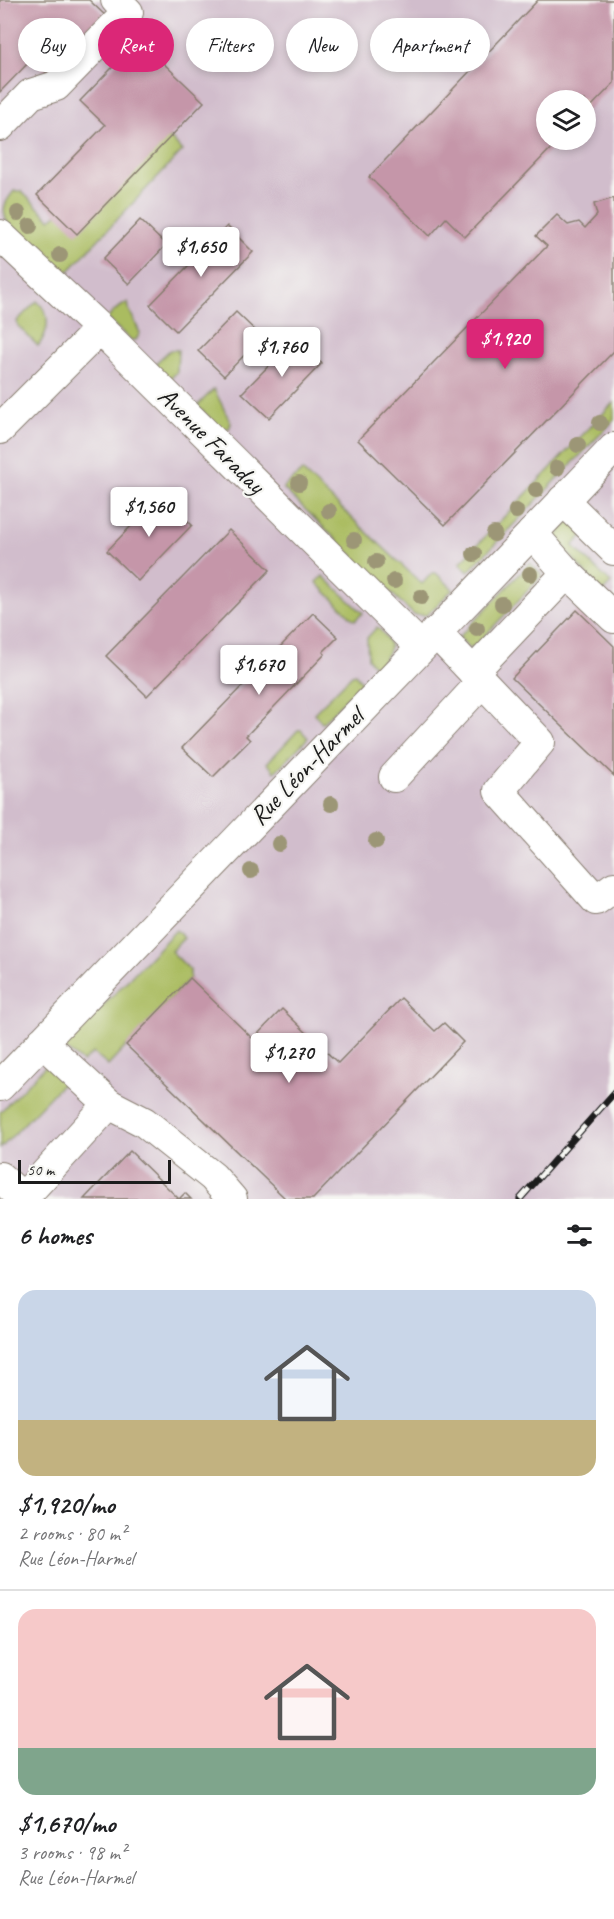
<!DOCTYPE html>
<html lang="en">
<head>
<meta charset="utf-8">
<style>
	body { margin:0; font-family:Caveat,sans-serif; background:#f6f6f6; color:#202124; height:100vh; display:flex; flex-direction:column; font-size:22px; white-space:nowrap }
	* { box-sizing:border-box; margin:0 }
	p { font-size:20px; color:#757577 }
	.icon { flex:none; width:33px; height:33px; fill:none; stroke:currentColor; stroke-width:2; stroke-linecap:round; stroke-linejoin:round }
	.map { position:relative; height:1199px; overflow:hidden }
	.side { display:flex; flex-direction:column; background:#fff; flex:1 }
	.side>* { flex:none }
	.banner { position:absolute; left:18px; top:18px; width:579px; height:54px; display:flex; gap:12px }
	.tools { position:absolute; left:536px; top:90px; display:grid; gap:12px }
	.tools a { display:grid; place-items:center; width:60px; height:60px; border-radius:50%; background:#fff; box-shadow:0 3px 9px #0003; font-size:30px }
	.scale { position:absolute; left:18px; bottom:15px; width:153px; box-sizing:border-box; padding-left:6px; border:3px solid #1c1c1c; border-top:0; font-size:16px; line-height:21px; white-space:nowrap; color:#1c1c1c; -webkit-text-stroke:4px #f6f6f2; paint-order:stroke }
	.price { position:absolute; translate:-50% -51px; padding:0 14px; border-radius:6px; background:#fff; color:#222; font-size:20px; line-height:39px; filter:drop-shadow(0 2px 3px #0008) }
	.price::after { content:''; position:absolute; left:50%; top:36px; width:18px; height:14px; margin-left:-9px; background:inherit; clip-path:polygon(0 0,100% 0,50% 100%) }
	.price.on { background:#db2777; color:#fff }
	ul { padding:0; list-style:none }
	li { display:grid; align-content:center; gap:12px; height:318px; padding:0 18px }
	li+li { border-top:2px solid #e0e0e0 }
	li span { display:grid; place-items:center; height:186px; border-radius:18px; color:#555 }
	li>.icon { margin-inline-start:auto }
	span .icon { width:108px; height:108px; fill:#fffc; stroke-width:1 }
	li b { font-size:26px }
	h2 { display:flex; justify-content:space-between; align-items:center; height:72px; padding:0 18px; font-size:26px }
	.chip { padding:0 21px; border-radius:27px; background:#fff; box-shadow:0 3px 9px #0003; font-size:21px; line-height:54px }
	.chip.on { background:#db2777; color:#fff }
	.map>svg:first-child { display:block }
	.industrial { fill:#d1bdcc; fill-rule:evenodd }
	.green { fill:#aabc60; stroke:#636c3e; stroke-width:1.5 }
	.building { fill:#c596a9 }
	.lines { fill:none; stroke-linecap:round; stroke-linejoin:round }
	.minor-casing { stroke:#887d70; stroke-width:32 }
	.minor { stroke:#fff; stroke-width:30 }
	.rail-casing { stroke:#1c1c1c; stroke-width:7 }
	.rail { stroke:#f6f6f2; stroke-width:4.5; stroke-dasharray:14; stroke-linecap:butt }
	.tree { fill:#9c9676 }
	.labels { text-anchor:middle; stroke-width:4.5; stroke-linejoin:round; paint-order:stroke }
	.street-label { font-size:26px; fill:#1c1c1c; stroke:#f6f6f2 }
</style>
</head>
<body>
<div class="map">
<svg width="614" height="1199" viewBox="0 0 614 1199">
	<rect width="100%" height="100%" fill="#f6f6f2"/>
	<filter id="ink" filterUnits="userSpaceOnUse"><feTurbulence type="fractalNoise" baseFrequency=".0167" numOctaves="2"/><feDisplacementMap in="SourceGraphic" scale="12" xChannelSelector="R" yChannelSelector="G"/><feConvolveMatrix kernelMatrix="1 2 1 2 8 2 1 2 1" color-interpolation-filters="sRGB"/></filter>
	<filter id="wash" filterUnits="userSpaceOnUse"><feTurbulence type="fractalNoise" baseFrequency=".008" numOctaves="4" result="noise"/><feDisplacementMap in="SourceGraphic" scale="24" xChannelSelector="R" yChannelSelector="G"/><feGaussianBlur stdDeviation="1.35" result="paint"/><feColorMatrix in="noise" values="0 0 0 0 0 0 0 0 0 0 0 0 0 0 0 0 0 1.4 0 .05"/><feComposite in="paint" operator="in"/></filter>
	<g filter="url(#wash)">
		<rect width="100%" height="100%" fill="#f3dec3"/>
		<path class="industrial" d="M0 0H614V1199H0ZM546 100H585V140H546Z"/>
		<g class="green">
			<path d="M170 137 182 151 64 276 8 224C1 209 4 203 14 191H21L50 219Z"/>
			<path d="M37 301C52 314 49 332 38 346L18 326 17 321Z"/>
			<path d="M128 302 129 309 140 333 136 340H131L107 319 115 310Z"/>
			<path d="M170 350H178L177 372 170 379 156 367 157 362Z"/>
			<path d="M214 389 231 423 229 429H222L197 406Z"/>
			<path d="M614 402V420L468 572 460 563Z"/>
			<path d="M302 471 422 584 432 573H436L453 589 427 615H414L283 488Z"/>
			<path d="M571 520 586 532 573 546 611 583 602 592 554 537Z"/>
			<path d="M530 563 542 575 539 579 474 647H468L459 637Z"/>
			<path d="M323 576 363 613 355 620 353 619 318 584 317 582Z"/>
			<path d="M377 627C395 644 393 650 376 668L368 659 367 638Z"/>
			<path d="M355 674 362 682 322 723 314 713 352 675Z"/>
			<path d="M298 730H301L308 738 275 772 267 763Z"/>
			<path d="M176 930 184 938 171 951 190 970V978L108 1066 93 1053 82 1062 63 1047Z"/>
			<path d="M48 1063 64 1082 0 1149V1112Z"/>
		</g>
		<g id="blocks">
			<g class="building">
				<path d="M0 0H89L109 19 52 78 32 59 0 92Z"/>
				<path d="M538 0H614V83L585 113V100H546V140H559L465 237 446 218 430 236 369 177Z"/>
				<path d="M139 40 204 102 77 234 37 195 105 125 80 101Z"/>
				<path d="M614 198V351L445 525 358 440 547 246 536 236 557 215 568 225 579 222 585 228 597 215 594 204Z"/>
				<path d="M140 220 166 245 129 284 103 259Z"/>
				<path d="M227 226 253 252 176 331 150 305Z"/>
				<path d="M236 312 262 337 224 376 198 351Z"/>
				<path d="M296 338 322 363 269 418 242 393Z"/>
				<path d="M161 495 192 525 138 581 107 551Z"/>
				<path d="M229 530 270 570 147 696 106 656Z"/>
				<path d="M577 610 614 646V776L512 678Z"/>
				<path d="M313 613 338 637 323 652 325 654 246 736 250 740 213 777 182 748Z"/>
				<path d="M190 978 253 1039 282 1009 338 1063 401 998 435 1031 444 1023 463 1042 313 1199H286L126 1045Z"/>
				<path d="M130 1151 179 1199 185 1193 191 1199H84Z"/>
			</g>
		</g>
	</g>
	<g filter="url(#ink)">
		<use href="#blocks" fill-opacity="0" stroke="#887d70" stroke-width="1.5"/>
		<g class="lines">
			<g class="minor-casing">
				<g id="minor">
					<path d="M0 126 31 94 56 86 128 12 116 0"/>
					<path d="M0 235 100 329 421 647"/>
					<path d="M0 429 100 329"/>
					<path d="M563 500 614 550"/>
					<path d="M532 533 567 573 614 618"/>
					<path d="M435 632 540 742 499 791 596 900 614 887"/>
					<path d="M473 672 567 573"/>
					<path d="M394 777 482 682"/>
					<path d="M0 1086 614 448"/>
					<path d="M109 1104 144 1122 213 1177 232 1199"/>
					<path d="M0 1177 23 1198 109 1104 42 1042"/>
				</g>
			</g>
			<use href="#minor" class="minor"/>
			<g class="rail-casing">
				<path id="rail" d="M520 1199 614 1093"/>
			</g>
			<use href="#rail" class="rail"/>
		</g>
		<g class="tree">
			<circle cx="18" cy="213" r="8"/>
			<circle cx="30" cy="226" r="8"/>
			<circle cx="60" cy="255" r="8"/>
			<circle cx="600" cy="423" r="8"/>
			<circle cx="578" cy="445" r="8"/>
			<circle cx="557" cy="468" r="8"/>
			<circle cx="299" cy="483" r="8"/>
			<circle cx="536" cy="490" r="8"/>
			<circle cx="329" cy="511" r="8"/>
			<circle cx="516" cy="511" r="8"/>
			<circle cx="494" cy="534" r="8"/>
			<circle cx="354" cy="540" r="8"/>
			<circle cx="474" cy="554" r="8"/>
			<circle cx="376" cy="562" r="8"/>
			<circle cx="530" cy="574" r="8"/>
			<circle cx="394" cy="581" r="8"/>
			<circle cx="421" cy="597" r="8"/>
			<circle cx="502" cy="604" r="8"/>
			<circle cx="477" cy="629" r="8"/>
			<circle cx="331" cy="804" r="8"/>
			<circle cx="376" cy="841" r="8"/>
			<circle cx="279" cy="844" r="8"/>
			<circle cx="251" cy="871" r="8"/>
		</g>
	</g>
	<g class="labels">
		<g class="street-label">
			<text transform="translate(212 440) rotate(45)" y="9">Avenue Faraday</text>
			<text transform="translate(306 766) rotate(-46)" y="9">Rue Léon-Harmel</text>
		</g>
	</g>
</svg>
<div class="tools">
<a><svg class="icon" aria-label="layers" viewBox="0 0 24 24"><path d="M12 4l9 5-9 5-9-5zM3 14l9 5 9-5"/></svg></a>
</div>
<div class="scale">50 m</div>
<b class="price" style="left:201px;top:278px">$1,650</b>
<b class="price on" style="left:505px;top:370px">$1,920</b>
<b class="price" style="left:282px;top:378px">$1,760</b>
<b class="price" style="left:149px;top:538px">$1,560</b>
<b class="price" style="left:259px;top:696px">$1,670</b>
<b class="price" style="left:289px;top:1084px">$1,270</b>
<div class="banner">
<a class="chip">Buy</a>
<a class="chip on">Rent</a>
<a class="chip">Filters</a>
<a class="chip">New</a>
<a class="chip">Apartment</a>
</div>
</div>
<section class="side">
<h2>6 homes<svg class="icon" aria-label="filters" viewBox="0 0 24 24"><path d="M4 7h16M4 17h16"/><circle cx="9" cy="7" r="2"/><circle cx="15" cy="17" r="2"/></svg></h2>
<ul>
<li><span style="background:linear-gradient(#c9d6e8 70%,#c2b280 0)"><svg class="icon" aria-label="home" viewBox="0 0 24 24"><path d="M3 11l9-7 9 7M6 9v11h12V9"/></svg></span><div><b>$1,920/mo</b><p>2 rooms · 80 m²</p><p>Rue Léon-Harmel</p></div></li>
<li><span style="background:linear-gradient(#f6c9c9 75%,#7fa58c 0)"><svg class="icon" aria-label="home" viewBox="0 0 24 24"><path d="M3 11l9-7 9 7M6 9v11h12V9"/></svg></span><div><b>$1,670/mo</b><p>3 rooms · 98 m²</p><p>Rue Léon-Harmel</p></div></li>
</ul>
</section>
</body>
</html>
